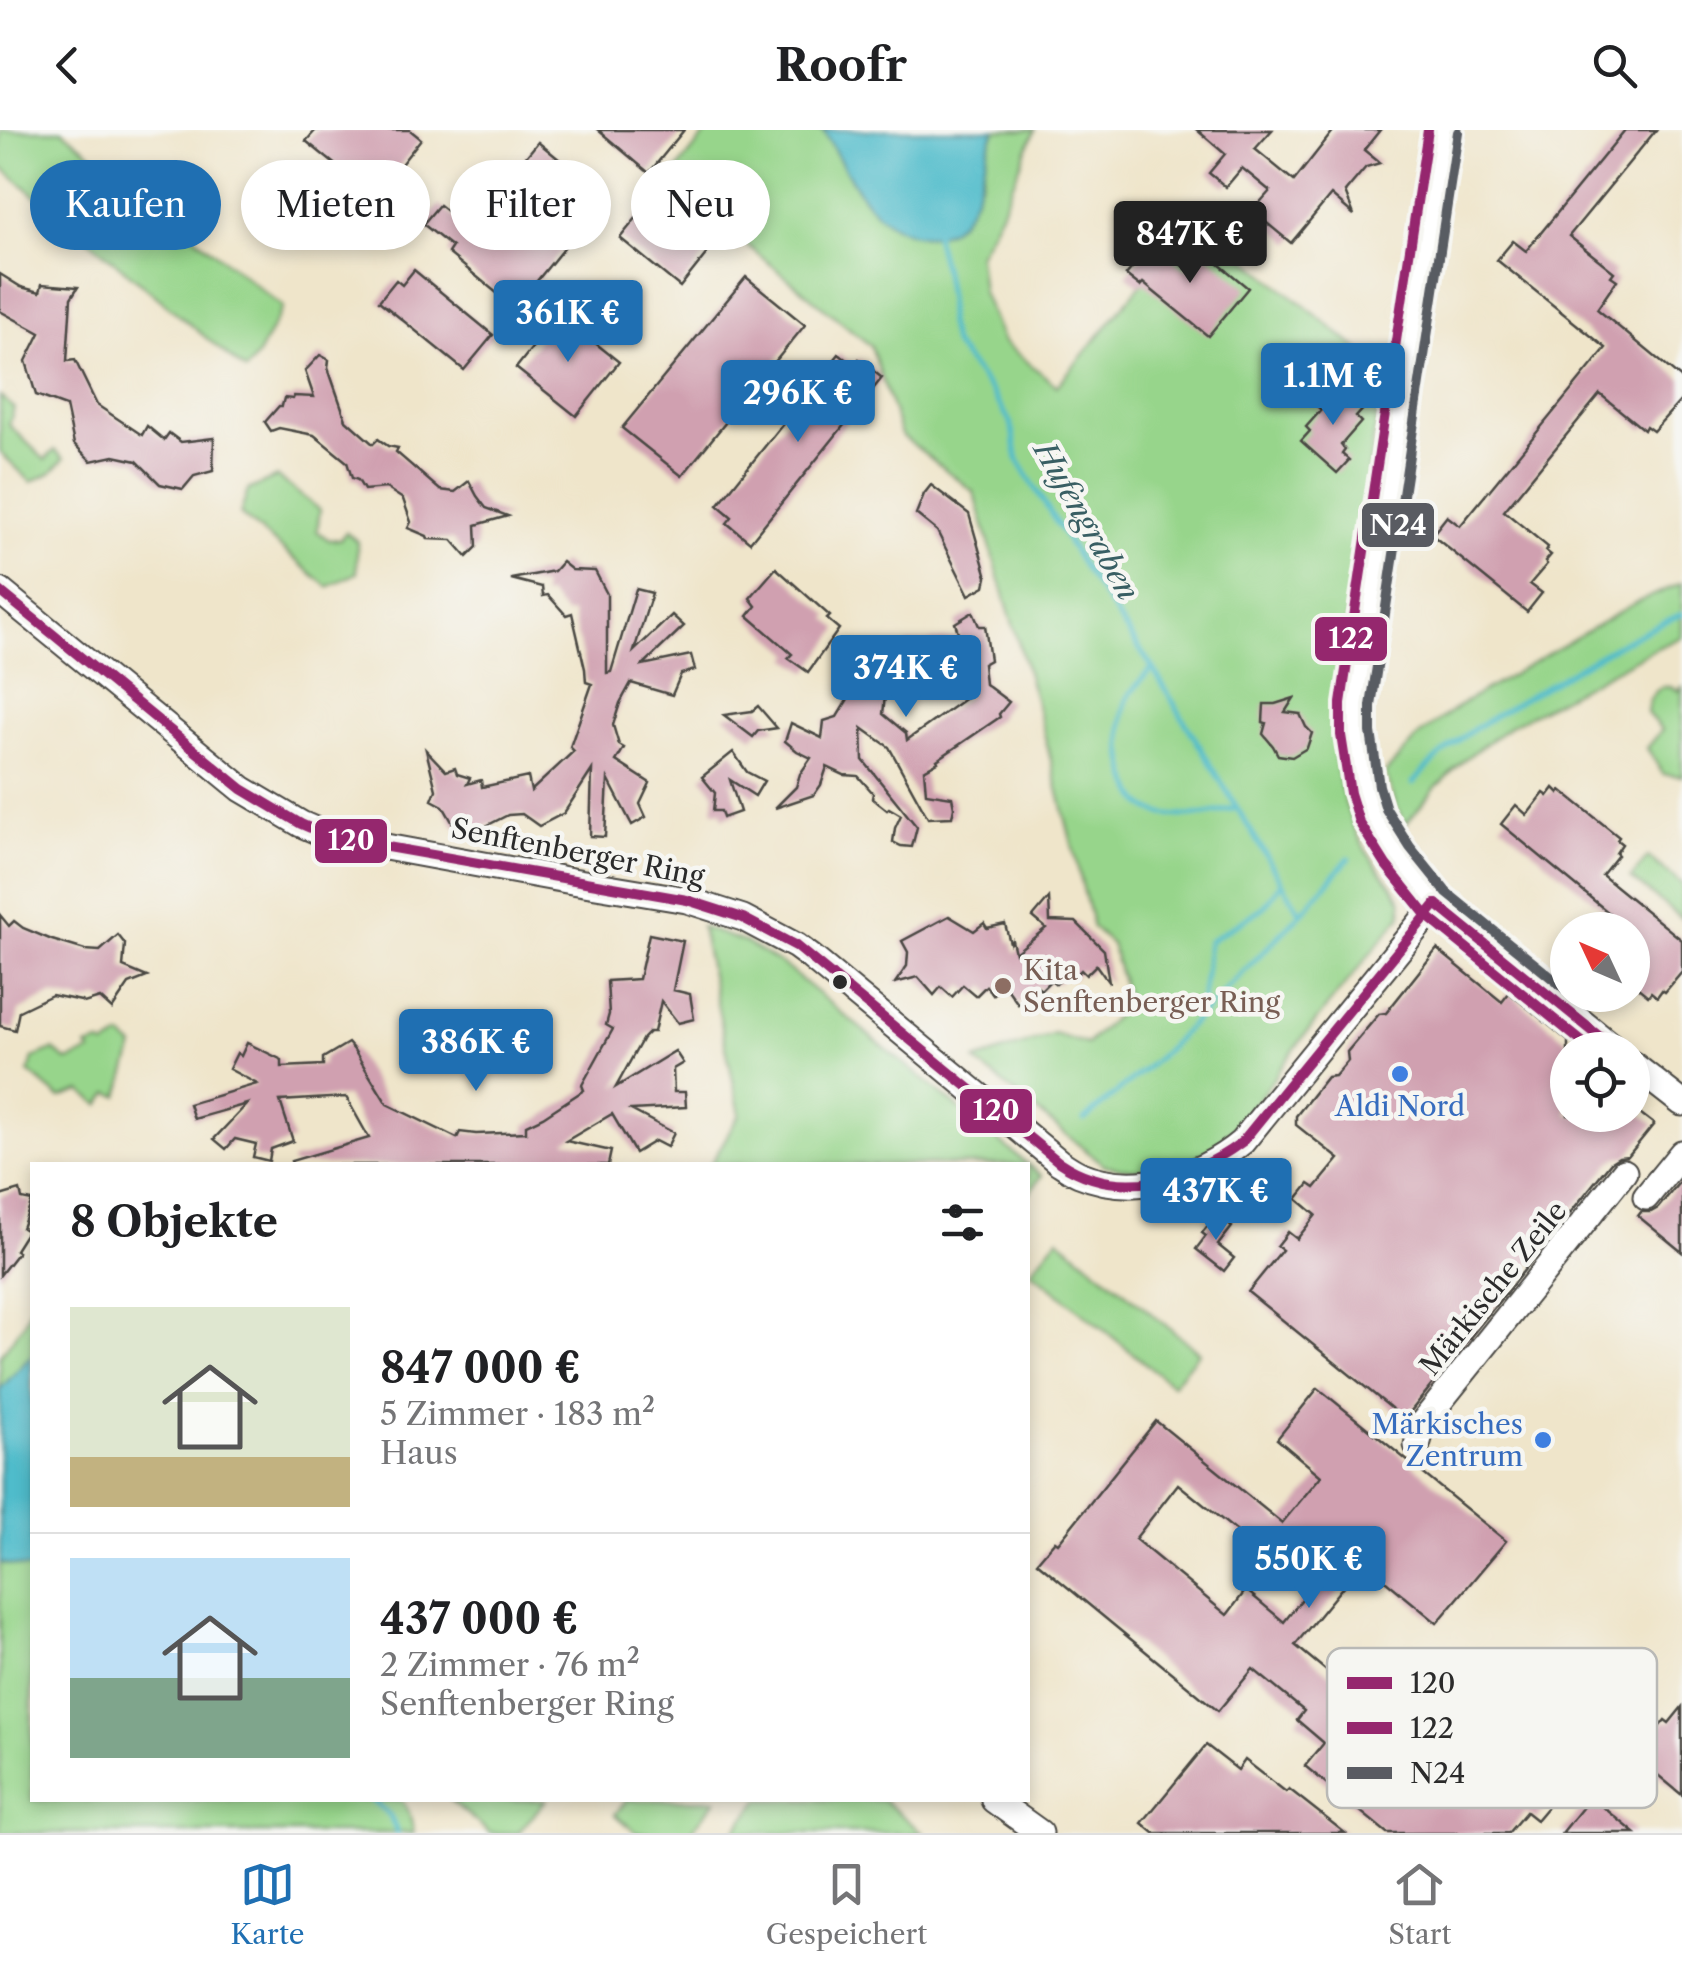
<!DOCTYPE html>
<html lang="de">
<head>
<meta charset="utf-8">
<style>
	body { margin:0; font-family:"Libre Caslon Text",serif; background:#f2f2f2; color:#202124; height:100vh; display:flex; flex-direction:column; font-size:38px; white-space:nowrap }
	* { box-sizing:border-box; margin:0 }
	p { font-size:32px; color:#757577 }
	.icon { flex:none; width:55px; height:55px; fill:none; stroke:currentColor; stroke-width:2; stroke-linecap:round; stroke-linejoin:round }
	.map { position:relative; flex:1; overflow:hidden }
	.sheet { position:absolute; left:30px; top:1032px; width:1000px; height:640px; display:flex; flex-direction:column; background:#fff; border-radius:0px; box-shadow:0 5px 15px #0003 }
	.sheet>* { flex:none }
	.guide { position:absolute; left:30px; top:30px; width:1000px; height:90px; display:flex; gap:20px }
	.needle { width:65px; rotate:314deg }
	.buttons { position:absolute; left:1550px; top:782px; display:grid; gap:20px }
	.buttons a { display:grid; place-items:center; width:100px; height:100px; border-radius:50%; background:#fff; box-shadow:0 5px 15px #0003; font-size:50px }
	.price { position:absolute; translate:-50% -85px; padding:0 22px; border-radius:10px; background:#1f6fb2; color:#fff; font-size:32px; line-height:65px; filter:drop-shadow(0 2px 5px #0008) }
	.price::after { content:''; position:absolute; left:50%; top:60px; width:30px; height:22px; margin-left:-15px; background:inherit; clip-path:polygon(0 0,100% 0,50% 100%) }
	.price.on { background:#222; color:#fff }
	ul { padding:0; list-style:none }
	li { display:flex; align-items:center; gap:30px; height:250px; padding:0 40px }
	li+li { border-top:2px solid #e0e0e0 }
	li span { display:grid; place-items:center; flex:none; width:280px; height:200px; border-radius:0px; color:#555 }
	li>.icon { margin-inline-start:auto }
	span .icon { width:120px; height:120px; fill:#fffc; stroke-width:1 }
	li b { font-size:42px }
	h2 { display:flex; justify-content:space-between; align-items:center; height:120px; padding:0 40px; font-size:42px }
	.chip { padding:0 35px; border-radius:45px; background:#fff; box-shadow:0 5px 15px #0003; font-size:35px; line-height:90px }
	.chip.on { background:#1f6fb2; color:#fff }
	header { display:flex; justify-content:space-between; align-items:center; height:130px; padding:0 40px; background:#fff; font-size:45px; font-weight:700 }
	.menu { display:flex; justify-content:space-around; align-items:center; height:140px; border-top:2px solid #e0e0e0; background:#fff; font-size:28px; color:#757577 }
	.menu a { display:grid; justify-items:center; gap:5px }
	.menu .on { color:#1f6fb2 }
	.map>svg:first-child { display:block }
	.green { fill:#97d58b; stroke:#61805b; stroke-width:2.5 }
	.water { fill:#50bccb; stroke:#3e747b; stroke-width:2.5 }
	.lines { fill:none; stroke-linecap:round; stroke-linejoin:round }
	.stream { stroke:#50bccb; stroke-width:5 }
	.building { fill:#d0a0b0; fill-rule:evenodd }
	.minor-casing { stroke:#484743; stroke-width:29 }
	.minor { stroke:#fff; stroke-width:25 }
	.bus-1-casing { stroke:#f6f6f2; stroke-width:18 }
	.bus-2-casing { stroke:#f6f6f2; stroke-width:18 }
	.bus-3-casing { stroke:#f6f6f2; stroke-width:18 }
	.bus-1 { stroke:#95276e; stroke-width:10 }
	.bus-2 { stroke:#95276e; stroke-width:10 }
	.bus-3 { stroke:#595b62; stroke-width:10 }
	.bus-dot { fill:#2b2b2b; stroke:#f6f6f2; stroke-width:4 }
	.education-dot { fill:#8d6e63; stroke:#f6f6f2; stroke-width:4 }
	.shop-dot { fill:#3f7fe0; stroke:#f6f6f2; stroke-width:4 }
	.labels { text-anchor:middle; stroke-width:9; stroke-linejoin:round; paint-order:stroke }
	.street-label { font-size:28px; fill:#2b2b2b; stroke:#f6f6f2 }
	.education-label { font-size:28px; fill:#785e54; stroke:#f6f6f2; text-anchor:start }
	.shop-label { font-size:28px; fill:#366cbe; stroke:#f6f6f2 }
	.water-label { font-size:30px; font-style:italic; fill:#385e63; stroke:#f6f6f2 }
	.key { fill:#f6f6f2; stroke:#b9b9b6; stroke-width:2.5 }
	.key-label { font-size:28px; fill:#2b2b2b }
	.line-badge { stroke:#f6f6f2; stroke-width:4 }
	.badge-label { font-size:28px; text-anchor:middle; font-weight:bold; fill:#fff }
</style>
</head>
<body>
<header><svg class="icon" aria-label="back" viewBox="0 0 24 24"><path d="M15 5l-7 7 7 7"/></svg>Roofr<svg class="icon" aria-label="search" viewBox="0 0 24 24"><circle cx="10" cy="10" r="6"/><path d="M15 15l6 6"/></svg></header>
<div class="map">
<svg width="1682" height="1703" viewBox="0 0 1682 1703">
	<rect width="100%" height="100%" fill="#f6f6f2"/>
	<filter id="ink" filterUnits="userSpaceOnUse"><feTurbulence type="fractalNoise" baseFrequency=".01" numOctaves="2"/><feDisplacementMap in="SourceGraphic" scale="20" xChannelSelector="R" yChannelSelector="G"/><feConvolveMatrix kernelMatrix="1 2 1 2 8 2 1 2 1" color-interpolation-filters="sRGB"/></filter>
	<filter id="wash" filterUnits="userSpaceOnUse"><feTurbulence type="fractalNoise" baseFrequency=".0048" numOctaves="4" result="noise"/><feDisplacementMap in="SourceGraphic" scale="40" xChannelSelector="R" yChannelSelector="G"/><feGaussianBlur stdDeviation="2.25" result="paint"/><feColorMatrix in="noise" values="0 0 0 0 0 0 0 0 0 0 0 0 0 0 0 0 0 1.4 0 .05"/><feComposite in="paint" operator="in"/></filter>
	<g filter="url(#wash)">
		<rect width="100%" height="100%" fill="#efe5ca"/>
		<g class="green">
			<path d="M0 0H62L283 177 259 223 246 241 0 36Z"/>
			<path d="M709 0H823L859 61 981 54 987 21 995 0H1035L1001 82 978 125 982 162 1003 212 1057 256 1196 88 1384 240 1335 568C1331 622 1339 672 1365 719 1372 731 1399 763 1401 770 1403 775 1401 781 1401 786 1369 826 1336 865 1305 905 1248 980 1215 1059 1104 1035L975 931 1054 904 1087 914 1128 873 1111 814 1093 798 1039 583 974 362 901 305 871 216 668 51Z"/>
			<path d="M0 266 14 278 9 295 45 330 55 320 64 329 51 343 31 352 0 322Z"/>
			<path d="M277 347 320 380 317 401 329 410 340 409 346 402 357 411V443L328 457 240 384 248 360Z"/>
			<path d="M1682 453V507L1650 521 1510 596 1466 628 1436 657 1406 694 1397 678 1385 643 1420 605 1460 575 1633 474Z"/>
			<path d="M1662 557H1671L1678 561 1682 557V646L1663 644 1647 618 1662 600 1647 583C1648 571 1651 564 1662 557Z"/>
			<path d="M1648 727 1682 754V789L1631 748Z"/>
			<path d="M701 797 744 812 783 835 1042 1046 1028 1064V1035H710L740 984Z"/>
			<path d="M122 907 134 917 119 966 109 963 100 975 81 961 60 968 29 942 33 928 53 920 68 931 91 922 87 917 100 913 105 916Z"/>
			<path d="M1058 1108 1199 1222 1172 1255 1031 1141Z"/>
			<path d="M32 1173V1225L0 1259V1226L24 1193Z"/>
			<path d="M0 1433 32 1439V1670H402L409 1682 414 1703H0Z"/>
			<path d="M450 1670H546L518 1703H490Z"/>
			<path d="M627 1670H716L689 1703H637L615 1684Z"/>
			<path d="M759 1670H883L923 1703H733Z"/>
		</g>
		<g class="water">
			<path d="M823 0H995C983 27 983 57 967 82 941 122 895 105 868 74 850 52 837 24 823 0Z"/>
			<path d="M32 1225V1439L0 1433V1259Z"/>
		</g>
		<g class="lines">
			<g class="stream">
				<path d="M938 100 935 106 943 137 948 166V194L953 214 991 261 1011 293 1018 330 1082 435 1152 537 1301 784"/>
				<path d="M1152 537C1145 547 1134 557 1128 568 1115 592 1123 672 1153 681 1182 691 1208 684 1237 678"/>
				<path d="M1413 653C1452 607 1499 583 1551 553 1593 528 1636 503 1682 484"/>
				<path d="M1200 883 1209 811 1264 777 1282 753"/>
				<path d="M1084 990 1158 928 1301 784 1349 728"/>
				<path d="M372 1670 390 1686 397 1703"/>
			</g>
		</g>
		<g id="blocks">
			<g class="building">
				<path d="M316 0H410L421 9 383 57 372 48 364 58 306 11Z"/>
				<path d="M598 0H684L649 43Z"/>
				<path d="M1197 0H1272L1255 19 1294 51 1334 0H1380L1364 20 1380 33 1366 37 1345 62 1354 85 1331 65 1291 113 1262 89 1265 86 1255 78 1270 61 1242 38 1226 57 1209 43 1225 24Z"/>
				<path d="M1625 0H1656L1569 106 1614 142 1611 146 1617 150 1597 179 1682 249V269L1653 301 1646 296 1644 300 1600 264 1504 381 1548 417 1546 421 1551 425 1545 432 1547 434 1530 454 1542 463 1527 482 1432 405 1447 386 1460 396 1606 218 1497 130 1513 111 1526 121Z"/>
				<path d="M538 12 605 67 515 178 448 123 452 117 423 94 439 75 459 91 495 48 503 55Z"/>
				<path d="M663 55 723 103 680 157 620 108Z"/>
				<path d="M1154 112 1186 139 1202 120 1248 158 1208 206 1143 153 1140 156 1126 145Z"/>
				<path d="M414 140 493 205 464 240 379 171 396 150 402 155Z"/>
				<path d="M0 144 21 157 40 162 42 154 78 157 71 168 67 231 75 230 97 275 142 305 147 296 164 310 169 303 181 312 214 308 213 341 194 346 183 359 160 354 137 331 114 326 91 331 74 314 66 276 36 265 26 231 40 203 0 181Z"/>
				<path d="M746 147 805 195 682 346 622 298Z"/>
				<path d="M559 184 619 232 576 286 516 238Z"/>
				<path d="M839 224 854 236 859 229 882 248 750 412 727 393 732 387 718 375Z"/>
				<path d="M320 225 329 230 328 238 346 290 373 314 378 309 388 316 398 318 396 322 440 360 455 362 469 351 477 366 486 378 508 386 476 395 477 417 467 427 452 410 428 409 427 406 408 398 411 392 403 369 386 358 364 360 358 350 352 348 347 332 314 305 279 298 271 301 265 292 279 276H282L284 268 293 269 294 266 314 267 305 241Z"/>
				<path d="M1332 257 1342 267 1347 261 1365 277 1356 287 1361 292 1341 315 1345 320 1342 324 1349 330 1337 343 1301 311 1310 301 1306 297 1321 280 1316 275Z"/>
				<path d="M931 355 969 384 987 447 985 456 969 465 937 401 916 384 924 364Z"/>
				<path d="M562 432 572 440 595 441 607 464V543L611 542 636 459 652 463 634 521 672 485 684 496 643 535 691 525 695 540 681 544 672 565 631 553 620 573 613 595 619 615 624 618 616 631 650 653 640 674 646 687 632 695 608 649 605 707 590 706 592 640 564 683 539 696 522 684 508 685 482 698 455 697 443 676 432 670 436 660 426 620 446 641 455 638 457 644 470 648 467 654 481 650 482 657 528 647 531 661 574 621 570 617 592 554 586 552 585 539 572 483 566 485 548 465 543 466 542 457 511 449 554 441Z"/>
				<path d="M776 438 830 486 827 489 839 499 808 542 788 528 792 524 748 486 756 476 750 468Z"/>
				<path d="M973 482 979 496H985L990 530 983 534 985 554 1009 572 999 584 1000 587 937 630 938 632 924 640 926 663 952 667 954 677 952 687 928 688 889 617 862 598 863 630 917 697 912 717 901 716 893 712 895 698 901 685 889 678 887 680 872 668 873 663 858 646 844 645 827 637 821 655 814 665 775 678 796 657 800 644 811 628 797 621 785 611 791 593 822 608 824 591 837 587 851 564 856 546 877 536 876 531 908 513 960 508 955 493ZM952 540 964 550 966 568 907 610 906 603 883 584 885 566 904 553Z"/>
				<path d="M1294 568 1285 582 1300 584 1306 597 1312 603 1307 618 1292 627 1278 625 1273 616 1263 604 1266 593 1263 592 1264 574H1275Z"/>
				<path d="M758 576 777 598 758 601 753 607 724 585 752 581Z"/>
				<path d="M733 622 747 642 764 651 755 666 730 650 740 682 723 688 721 681H713L715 663 702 647Z"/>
				<path d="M1554 658 1559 663 1561 660 1619 707 1617 710 1622 714 1616 723 1618 725 1602 745 1682 810V842L1665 862 1662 860 1657 867 1651 862 1648 866 1632 853V800H1594L1609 783 1501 694 1516 675 1527 685 1544 663 1548 666Z"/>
				<path d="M1049 768 1050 791 1076 792 1104 820 1109 853 1096 835 1086 845 1081 840 1071 850 1066 845 1056 854 1051 850 1041 860 1036 856 1018 874 1004 854 993 865 986 856 976 866 963 855 952 867 941 857 934 865 918 847 895 853 907 836 908 822 902 811 949 786 974 801 984 793 987 798 1005 794 1010 813 1012 810 1015 823 1046 798 1033 787Z"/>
				<path d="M0 785 9 796 14 791 23 798 52 810 85 820 100 821 118 805 125 814 123 837 147 847 129 854 112 879 100 868 84 873 81 871 52 865 19 881 15 900 0 896Z"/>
				<path d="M649 804 683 811 673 860 690 864 694 889 678 893 661 871 654 902H649L643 908 616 957 675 921 683 933 673 939 674 962H685L686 977 631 980 674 1003 667 1017 655 1011 635 1023 612 984 566 1011 611 1021 608 1035H292L291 1031 369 1008 346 967 280 971 293 1011 271 1019 269 1031 253 1027 256 1014 235 1009 226 1019 214 1009 247 974 194 989 189 974 257 954 229 939 237 923 241 926 247 913 282 930V937L323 935V928L348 913 354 920 387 974 457 1008 460 1002 476 1004 526 1002V995L543 987 584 960 582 955 613 899 606 895 609 884 607 851 639 849Z"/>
				<path d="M1437 819 1502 872 1509 863 1568 911V985H1632V977L1654 994 1628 1026 1619 1027 1611 1032 1411 1281 1407 1291 1248 1162 1282 1120 1277 1116 1288 1102 1297 1109 1316 1085 1297 1069 1309 1054 1315 1058 1339 1029 1296 995V986L1327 947 1335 946 1348 931 1347 922 1379 884 1386 883Z"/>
				<path d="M1682 1049V1122L1638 1086 1641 1082H1651L1658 1078Z"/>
				<path d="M20 1060 22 1069 32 1071 22 1098 27 1101 15 1120 18 1122 0 1145V1066Z"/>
				<path d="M1216 1085 1232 1097 1218 1115 1234 1128 1224 1141 1196 1119 1206 1106 1202 1103Z"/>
				<path d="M1318 1258 1506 1411 1437 1493 1363 1432 1295 1515 1364 1572 1401 1524 1426 1545 1431 1539 1568 1652 1536 1690 1526 1682 1508 1703H1387L1305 1636 1324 1613 1297 1590 1304 1581 1253 1539 1218 1581 1037 1432 1055 1411 1058 1413 1156 1291 1282 1393 1321 1346 1277 1309ZM1178 1354 1309 1460 1284 1492 1246 1460 1227 1485 1135 1409Z"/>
				<path d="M1682 1577V1665L1635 1626 1665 1590 1669 1593Z"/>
				<path d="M1206 1615 1238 1640 1245 1630 1286 1662 1289 1659 1345 1703H1154L1142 1693Z"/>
				<path d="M1595 1662 1606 1671 1602 1676 1635 1703H1562Z"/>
			</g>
		</g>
	</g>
	<g filter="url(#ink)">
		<use href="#blocks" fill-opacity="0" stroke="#484743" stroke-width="2.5"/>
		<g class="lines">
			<g class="minor-casing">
				<g id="minor">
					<path d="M1443 0 1356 575V603L1364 659 1372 685 1398 726 1436 774 1616 920"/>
					<path d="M0 461 242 659 301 694 331 707 572 751 687 770 743 788 796 816 811 827 1059 1032C1065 1036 1072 1041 1079 1044 1134 1067 1199 1048 1242 1012L1436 774"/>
					<path d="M1632 934 1682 973"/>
					<path d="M1646 1067 1682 1023"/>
					<path d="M1417 1315 1424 1291 1624 1042"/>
					<path d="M994 1670 1040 1703"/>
				</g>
			</g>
			<use href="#minor" class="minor"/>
			<g class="bus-1-casing">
				<g id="bus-1">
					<path d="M0 461 242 659 301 694 331 707 687 770 743 788 796 816 1059 1032C1118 1072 1189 1051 1242 1012L1436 774"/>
					<path d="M1436 774 1616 920"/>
				</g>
			</g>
			<g class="bus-2-casing">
				<path id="bus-2" d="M1428 0 1341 573V605L1350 663 1359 692 1386 735 1427 786 1592 920"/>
			</g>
			<g class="bus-3-casing">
				<path id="bus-3" d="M1458 2 1371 576V602L1379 656 1386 679 1410 717 1447 763 1568 861"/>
			</g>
			<use href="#bus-1" class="bus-1"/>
			<use href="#bus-2" class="bus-2"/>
			<use href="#bus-3" class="bus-3"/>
		</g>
	</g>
	<circle class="bus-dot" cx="840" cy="852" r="9"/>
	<circle class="education-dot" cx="1003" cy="856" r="10"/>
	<g class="shop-dot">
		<circle cx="1400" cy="944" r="10"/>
		<circle cx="1543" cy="1310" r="10"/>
	</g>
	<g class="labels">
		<g class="street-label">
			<text transform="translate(578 722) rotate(11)" y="10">Senftenberger Ring</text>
			<text transform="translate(1493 1158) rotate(-51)" y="10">Märkische Zeile</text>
		</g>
		<g class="education-label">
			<text x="1023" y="850">Kita<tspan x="1023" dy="32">Senftenberger Ring</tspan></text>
		</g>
		<g class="shop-label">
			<text x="1400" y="986">Aldi Nord</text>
			<text x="1523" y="1304" text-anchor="end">Märkisches<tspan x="1523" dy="32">Zentrum</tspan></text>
		</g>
		<g class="water-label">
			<text transform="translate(1086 391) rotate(60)" y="10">Hufengraben</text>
		</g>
	</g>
	<rect x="1327" y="1518" width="330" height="160" rx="15" class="key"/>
	<rect x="1347" y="1547" width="45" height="12" fill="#95276e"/>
	<rect x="1347" y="1592" width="45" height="12" fill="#95276e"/>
	<rect x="1347" y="1637" width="45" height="12" fill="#595b62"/>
	<g class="key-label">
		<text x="1410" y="1563">120</text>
		<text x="1410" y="1608">122</text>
		<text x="1410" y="1653">N24</text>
	</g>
	<g class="line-badge">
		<rect x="1360" y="371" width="76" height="48" rx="10" fill="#595b62"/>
		<rect x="1313" y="485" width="76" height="48" rx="10" fill="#95276e"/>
		<rect x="313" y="687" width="76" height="48" rx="10" fill="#95276e"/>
		<rect x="958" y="957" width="76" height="48" rx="10" fill="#95276e"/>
	</g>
	<g class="badge-label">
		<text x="1398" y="405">N24</text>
		<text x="1351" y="518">122</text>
		<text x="351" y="720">120</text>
		<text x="996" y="990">120</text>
	</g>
</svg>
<div class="buttons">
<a><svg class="needle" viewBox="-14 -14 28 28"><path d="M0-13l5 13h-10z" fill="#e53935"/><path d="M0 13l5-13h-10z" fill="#757577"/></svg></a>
<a><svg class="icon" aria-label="locate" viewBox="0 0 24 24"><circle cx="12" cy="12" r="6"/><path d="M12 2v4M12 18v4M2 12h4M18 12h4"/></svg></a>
</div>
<b class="price on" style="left:1190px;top:156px">847K €</b>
<b class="price" style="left:568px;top:235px">361K €</b>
<b class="price" style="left:1333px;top:298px">1.1M €</b>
<b class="price" style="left:798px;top:315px">296K €</b>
<b class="price" style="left:906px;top:590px">374K €</b>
<b class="price" style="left:476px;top:964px">386K €</b>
<b class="price" style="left:1216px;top:1113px">437K €</b>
<b class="price" style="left:1309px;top:1481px">550K €</b>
<div class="guide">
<a class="chip on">Kaufen</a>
<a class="chip">Mieten</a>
<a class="chip">Filter</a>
<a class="chip">Neu</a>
</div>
<section class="sheet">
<h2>8 Objekte<svg class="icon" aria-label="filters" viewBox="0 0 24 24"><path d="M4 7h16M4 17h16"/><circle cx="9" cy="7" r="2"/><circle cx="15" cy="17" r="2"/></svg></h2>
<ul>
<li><span style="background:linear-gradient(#dfe7d0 75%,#c2b280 0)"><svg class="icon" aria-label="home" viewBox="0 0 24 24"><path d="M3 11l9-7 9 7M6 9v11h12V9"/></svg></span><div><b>847 000 €</b><p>5 Zimmer · 183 m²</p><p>Haus</p></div></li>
<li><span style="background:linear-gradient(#bfe0f5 60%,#7fa58c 0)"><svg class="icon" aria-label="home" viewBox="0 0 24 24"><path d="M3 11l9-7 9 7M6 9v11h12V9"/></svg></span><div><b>437 000 €</b><p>2 Zimmer · 76 m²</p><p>Senftenberger Ring</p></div></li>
</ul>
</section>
</div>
<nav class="menu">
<a class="on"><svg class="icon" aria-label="map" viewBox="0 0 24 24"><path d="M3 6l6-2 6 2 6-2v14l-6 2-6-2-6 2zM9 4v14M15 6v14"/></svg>Karte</a>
<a><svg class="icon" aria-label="saved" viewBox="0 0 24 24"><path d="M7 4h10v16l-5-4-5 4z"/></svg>Gespeichert</a>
<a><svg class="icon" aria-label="home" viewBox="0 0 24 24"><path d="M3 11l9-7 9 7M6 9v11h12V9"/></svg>Start</a>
</nav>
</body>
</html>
